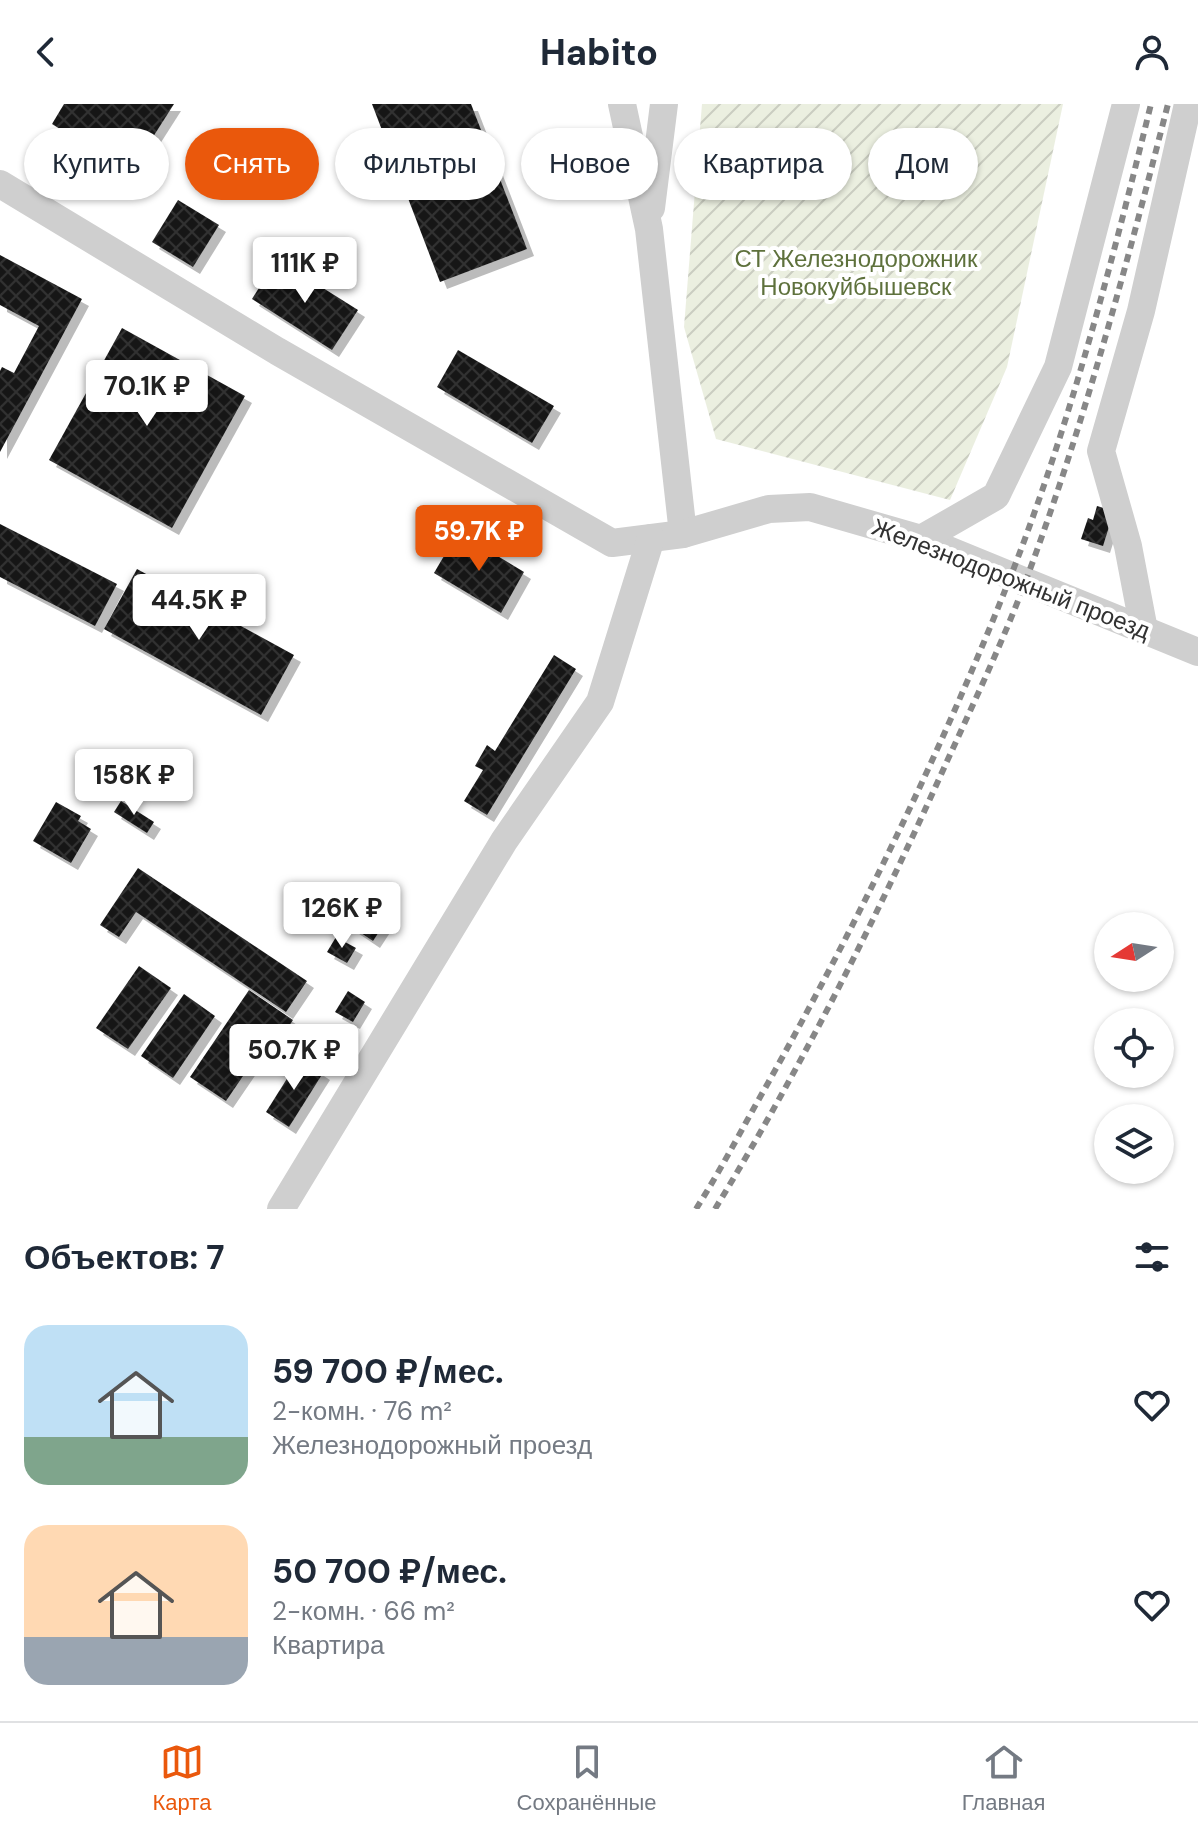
<!DOCTYPE html>
<html lang="ru">
<head>
<meta charset="utf-8">
<style>
	body { margin:0; font-family:"DM Sans",sans-serif; background:#f2f2f3; color:#1f2937; height:100vh; display:flex; flex-direction:column; font-size:30px; white-space:nowrap }
	* { box-sizing:border-box; margin:0 }
	p { font-size:26px; color:#747a83 }
	.icon { flex:none; width:44px; height:44px; fill:none; stroke:currentColor; stroke-width:2; stroke-linecap:round; stroke-linejoin:round }
	.map { position:relative; height:1105px; overflow:hidden }
	.details { display:flex; flex-direction:column; background:#fff; flex:1 }
	.details>* { flex:none }
	.hud { position:absolute; left:24px; top:24px; width:1150px; height:72px; display:flex; gap:16px }
	.needle { width:52px; rotate:258deg }
	.fabs { position:absolute; left:1094px; top:808px; display:grid; gap:16px }
	.fabs a { display:grid; place-items:center; width:80px; height:80px; border-radius:50%; background:#fff; box-shadow:0 2px 6px #0004; font-size:40px }
	.price { position:absolute; translate:-50% -68px; padding:0 18px; border-radius:8px; background:#fff; color:#222; font-size:26px; line-height:52px; filter:drop-shadow(0 2px 4px #0008) }
	.price::after { content:''; position:absolute; left:50%; top:48px; width:24px; height:18px; margin-left:-12px; background:inherit; clip-path:polygon(0 0,100% 0,50% 100%) }
	.price.current { background:#ea580c; color:#fff }
	ul { padding:0; list-style:none }
	li { display:flex; align-items:center; gap:24px; height:200px; padding:0 24px }
	li span { display:grid; place-items:center; flex:none; width:224px; height:160px; border-radius:24px; color:#555 }
	li>.icon { margin-inline-start:auto }
	span .icon { width:96px; height:96px; fill:#fffc; stroke-width:1 }
	li b { font-size:34px }
	h2 { display:flex; justify-content:space-between; align-items:center; height:96px; padding:0 24px; font-size:34px }
	.pill { padding:0 28px; border-radius:36px; background:#fff; box-shadow:0 2px 6px #0004; font-size:28px; line-height:72px }
	.pill.current { background:#ea580c; color:#fff }
	header { display:flex; justify-content:space-between; align-items:center; height:104px; padding:0 24px; background:#fff; font-size:36px; font-weight:800 }
	.menu { display:flex; justify-content:space-around; align-items:center; height:112px; border-top:2px solid #e0e1e3; background:#fff; font-size:22px; color:#747a83 }
	.menu a { display:grid; justify-items:center; gap:4px }
	.menu .current { color:#ea580c }
	.map>svg:first-child { display:block }
	.garden { fill:url(#garden-furrows) }
	.building { fill:url(#building-cross-hatch); filter:url(#shadow) }
	.lines { fill:none; stroke-linecap:round; stroke-linejoin:round }
	.minor { stroke:#cfcfcf; stroke-width:28 }
	.rail { stroke:#878787; stroke-width:6; stroke-dasharray:8 6; stroke-linecap:butt }
	.labels { text-anchor:middle; stroke-width:8; stroke-linejoin:round; paint-order:stroke }
	.park-label { font-size:24px; fill:#5e713c; stroke:#fff }
	.street-label { font-size:24px; fill:#323232; stroke:#fff }
</style>
</head>
<body>
<header><svg class="icon" aria-label="back" viewBox="0 0 24 24"><path d="M15 5l-7 7 7 7"/></svg>Habito<svg class="icon" aria-label="person" viewBox="0 0 24 24"><circle cx="12" cy="8" r="4"/><path d="M4 21q1-7 8-7t8 7"/></svg></header>
<div class="map">
<svg width="1198" height="1105" viewBox="0 0 1198 1105">
	<defs>
		<pattern id="garden-furrows" width="10" height="10" patternUnits="userSpaceOnUse" patternTransform="scale(2)"><rect width="10" height="10" fill="#ebefe0"/><path d="M-1 1l2-2M0 10L10 0M9 11l2-2" fill="none" stroke="#cacdc1"/></pattern>
		<pattern id="building-cross-hatch" width="8" height="8" patternUnits="userSpaceOnUse" patternTransform="scale(2)"><rect width="8" height="8" fill="#191919"/><path d="M0 0l8 8M0 8l8-8" fill="none" stroke="#323232"/></pattern>
		<filter id="shadow"><feDropShadow dx="7" dy="7" stdDeviation="0" flood-color="#0004"/></filter>
	</defs>
	<rect width="100%" height="100%" fill="#fff"/>
	<path class="garden" d="M702 0H1063L1007 263 950 396 716 335 684 223Z"/>
	<g class="building">
		<path d="M64 0H174L130 69 52 20Z"/>
		<path d="M372 0H471L527 145 440 178Z"/>
		<path d="M178 96 219 121 193 163 152 138Z"/>
		<path d="M0 151 82 195 0 348V267L2 263 14 269 39 222 0 201Z"/>
		<path d="M277 155 358 206 332 246 252 195Z"/>
		<path d="M122 224 245 292 172 424 49 356Z"/>
		<path d="M458 246 554 302 532 339 437 283Z"/>
		<path d="M1097 402 1114 407 1103 442 1081 435 1088 414 1093 416Z"/>
		<path d="M0 420 117 480 95 522 0 473Z"/>
		<path d="M458 428 524 468 501 509 434 469Z"/>
		<path d="M137 465 294 551 261 611 104 525Z"/>
		<path d="M554 551 576 565 487 711 464 697 483 666 475 662 487 641 495 647Z"/>
		<path d="M121 697 154 718 147 729 114 708Z"/>
		<path d="M56 698 81 712 78 717 91 725 71 759 33 737Z"/>
		<path d="M138 764 307 877 286 908 136 808 119 833 100 821Z"/>
		<path d="M333 778 388 814 373 837 318 800Z"/>
		<path d="M336 833 356 844 347 859 327 848Z"/>
		<path d="M139 862 171 884 128 945 96 924Z"/>
		<path d="M249 886 293 916 281 934 273 928 226 997 190 973Z"/>
		<path d="M348 887 365 898 353 918 335 908Z"/>
		<path d="M184 890 215 912 173 974 141 952Z"/>
		<path d="M300 954 323 969 289 1023 266 1008Z"/>
	</g>
	<g class="lines">
		<g class="minor">
			<path d="M622 0 649 125 683 430"/>
			<path d="M0 80 277 247 612 439 683 430 769 405 810 403 921 435 1198 548"/>
			<path d="M651 104 664 0"/>
			<path d="M921 435 996 392 1058 263 1126 0"/>
			<path d="M1144 526 1128 442 1101 347 1141 207 1188 0"/>
			<path d="M281 1105 504 737 600 598 651 434"/>
		</g>
		<g class="rail">
			<path d="M696 1105C722 1064 744 1021 768 979 859 816 941 648 1010 474 1070 321 1112 159 1151 0"/>
			<path d="M715 1105C801 964 876 815 944 664 972 602 1002 540 1026 476 1084 321 1127 160 1168 0"/>
		</g>
	</g>
	<g class="labels">
		<g class="park-label">
			<text x="856" y="163">СТ Железнодорожник<tspan x="856" dy="28">Новокуйбышевск</tspan></text>
		</g>
		<g class="street-label">
			<text transform="translate(1011 475) rotate(21)" y="8">Железнодорожный проезд</text>
		</g>
	</g>
</svg>
<div class="fabs">
<a><svg class="needle" viewBox="-14 -14 28 28"><path d="M0-13l5 13h-10z" fill="#e53935"/><path d="M0 13l5-13h-10z" fill="#747a83"/></svg></a>
<a><svg class="icon" aria-label="locate" viewBox="0 0 24 24"><circle cx="12" cy="12" r="6"/><path d="M12 2v4M12 18v4M2 12h4M18 12h4"/></svg></a>
<a><svg class="icon" aria-label="layers" viewBox="0 0 24 24"><path d="M12 4l9 5-9 5-9-5zM3 14l9 5 9-5"/></svg></a>
</div>
<b class="price" style="left:305px;top:201px">111K ₽</b>
<b class="price" style="left:147px;top:324px">70.1K ₽</b>
<b class="price current" style="left:479px;top:469px">59.7K ₽</b>
<b class="price" style="left:199px;top:538px">44.5K ₽</b>
<b class="price" style="left:134px;top:713px">158K ₽</b>
<b class="price" style="left:342px;top:846px">126K ₽</b>
<b class="price" style="left:294px;top:988px">50.7K ₽</b>
<div class="hud">
<a class="pill">Купить</a>
<a class="pill current">Снять</a>
<a class="pill">Фильтры</a>
<a class="pill">Новое</a>
<a class="pill">Квартира</a>
<a class="pill">Дом</a>
</div>
</div>
<section class="details">
<h2>Объектов: 7<svg class="icon" aria-label="filters" viewBox="0 0 24 24"><path d="M4 7h16M4 17h16"/><circle cx="9" cy="7" r="2"/><circle cx="15" cy="17" r="2"/></svg></h2>
<ul>
<li><span style="background:linear-gradient(#bfe0f5 70%,#7fa58c 0)"><svg class="icon" aria-label="home" viewBox="0 0 24 24"><path d="M3 11l9-7 9 7M6 9v11h12V9"/></svg></span><div><b>59 700 ₽/мес.</b><p>2-комн. · 76 m²</p><p>Железнодорожный проезд</p></div><svg class="icon" aria-label="heart" viewBox="0 0 24 24"><path d="M12 20l-8-8c-3-5 5-10 8-4 3-6 11-1 8 4z"/></svg></li>
<li><span style="background:linear-gradient(#ffd9b3 70%,#9aa5b1 0)"><svg class="icon" aria-label="home" viewBox="0 0 24 24"><path d="M3 11l9-7 9 7M6 9v11h12V9"/></svg></span><div><b>50 700 ₽/мес.</b><p>2-комн. · 66 m²</p><p>Квартира</p></div><svg class="icon" aria-label="heart" viewBox="0 0 24 24"><path d="M12 20l-8-8c-3-5 5-10 8-4 3-6 11-1 8 4z"/></svg></li>
</ul>
</section>
<nav class="menu">
<a class="current"><svg class="icon" aria-label="map" viewBox="0 0 24 24"><path d="M3 6l6-2 6 2 6-2v14l-6 2-6-2-6 2zM9 4v14M15 6v14"/></svg>Карта</a>
<a><svg class="icon" aria-label="saved" viewBox="0 0 24 24"><path d="M7 4h10v16l-5-4-5 4z"/></svg>Сохранённые</a>
<a><svg class="icon" aria-label="home" viewBox="0 0 24 24"><path d="M3 11l9-7 9 7M6 9v11h12V9"/></svg>Главная</a>
</nav>
</body>
</html>
